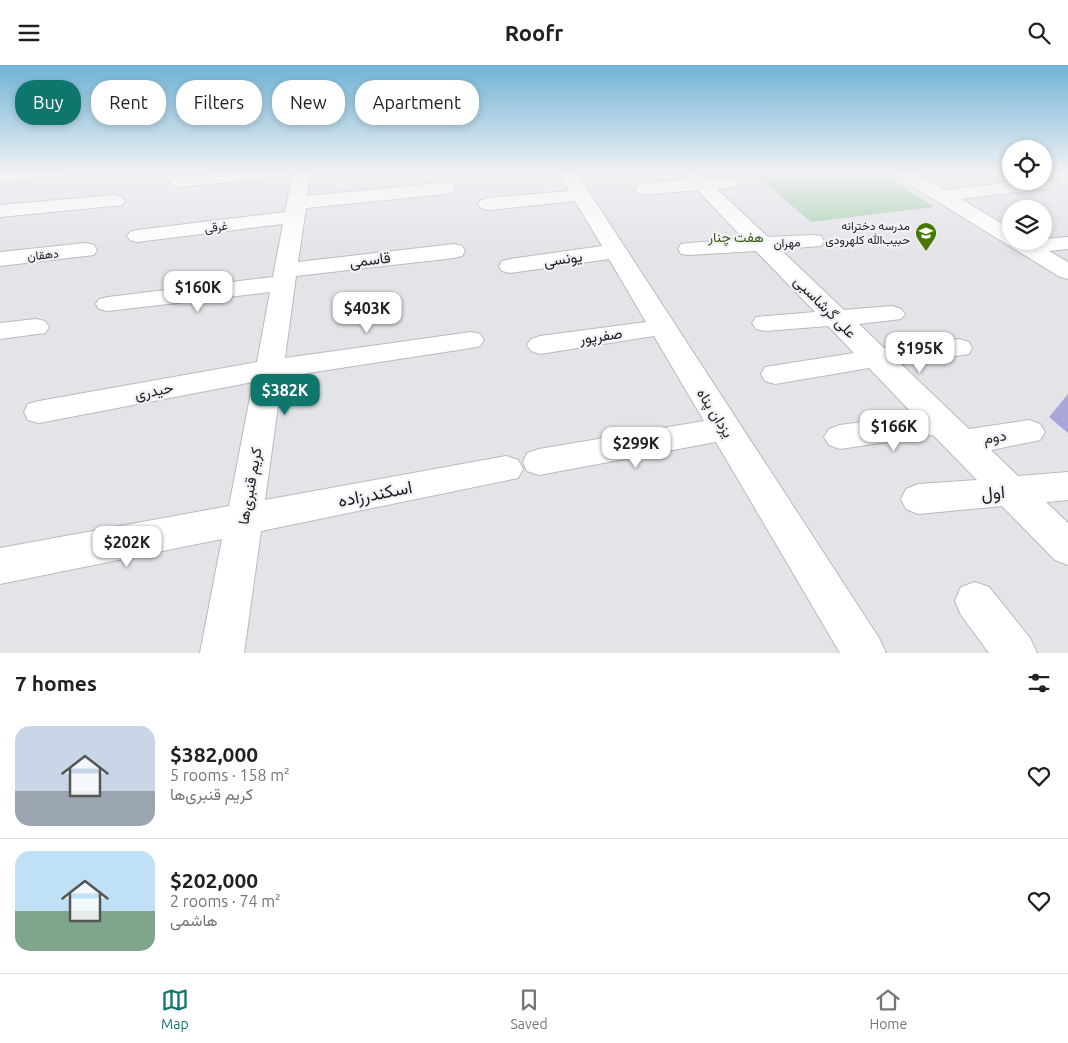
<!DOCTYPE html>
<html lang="en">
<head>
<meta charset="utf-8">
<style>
	body { margin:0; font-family:Ubuntu,Vazirmatn,sans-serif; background:#f2f2f2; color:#202124; height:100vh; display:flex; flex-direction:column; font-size:19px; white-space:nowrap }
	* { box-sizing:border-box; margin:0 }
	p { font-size:16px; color:#757577 }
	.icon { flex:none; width:28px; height:28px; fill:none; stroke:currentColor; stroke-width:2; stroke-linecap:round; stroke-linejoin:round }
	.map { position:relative; height:588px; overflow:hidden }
	.details { display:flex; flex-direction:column; background:#fff; flex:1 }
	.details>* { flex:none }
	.top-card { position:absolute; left:15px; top:15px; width:500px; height:45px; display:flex; gap:10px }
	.controls { position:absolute; left:1002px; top:75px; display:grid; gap:10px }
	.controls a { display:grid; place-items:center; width:50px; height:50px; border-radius:50%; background:#fff; box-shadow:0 2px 8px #0003; font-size:25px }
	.price { position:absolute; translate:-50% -42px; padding:0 11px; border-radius:10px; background:#fff; color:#222; font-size:16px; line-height:32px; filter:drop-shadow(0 1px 2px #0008) }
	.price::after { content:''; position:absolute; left:50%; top:30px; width:15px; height:11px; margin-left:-8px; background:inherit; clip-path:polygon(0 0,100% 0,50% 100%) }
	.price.on { background:#0f766e; color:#fff }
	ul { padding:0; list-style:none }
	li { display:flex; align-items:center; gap:15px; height:125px; padding:0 15px }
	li+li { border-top:1px solid #e0e0e0 }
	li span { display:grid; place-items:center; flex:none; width:140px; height:100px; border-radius:15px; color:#555 }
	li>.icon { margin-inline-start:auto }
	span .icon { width:60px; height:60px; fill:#fffc; stroke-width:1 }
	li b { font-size:21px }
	h2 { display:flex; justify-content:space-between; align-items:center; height:60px; padding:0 15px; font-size:21px }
	.chip { padding:0 18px; border-radius:20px; background:#fff; box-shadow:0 2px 8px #0003; font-size:18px; line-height:45px }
	.chip.on { background:#0f766e; color:#fff }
	header { display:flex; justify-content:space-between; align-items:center; height:65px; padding:0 15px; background:#fff; font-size:22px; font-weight:600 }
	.tabs { display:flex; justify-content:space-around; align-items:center; height:70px; border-top:1px solid #e0e0e0; background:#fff; font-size:14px; color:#757577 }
	.tabs a { display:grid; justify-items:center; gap:2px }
	.tabs .on { color:#0f766e }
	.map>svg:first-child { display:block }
	.green { fill:#a4cfac }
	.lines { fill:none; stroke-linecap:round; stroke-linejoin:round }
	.minor-casing { stroke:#b9babe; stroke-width:2 }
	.minor { fill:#fff; fill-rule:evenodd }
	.wall { fill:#a9a7da }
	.labels { text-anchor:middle; stroke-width:4.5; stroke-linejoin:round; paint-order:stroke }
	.far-poi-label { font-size:12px; fill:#1e1e20; stroke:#f1f1f6; text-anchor:end }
	.far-street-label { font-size:12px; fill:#1e1e20; stroke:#f1f1f6 }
	.far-neighbourhood-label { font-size:14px; fill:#3a5b1a; stroke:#f1f1f6 }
	.street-label { font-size:15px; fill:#1e1e20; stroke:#f1f1f6 }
	.near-street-label { font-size:18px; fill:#1e1e20; stroke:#f1f1f6 }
</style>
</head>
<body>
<header><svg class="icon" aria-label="menu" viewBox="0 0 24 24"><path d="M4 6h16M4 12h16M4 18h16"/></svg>Roofr<svg class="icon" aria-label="search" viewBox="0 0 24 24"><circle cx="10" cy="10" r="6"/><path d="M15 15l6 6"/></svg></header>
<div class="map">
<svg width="1068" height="588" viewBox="0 0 1068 588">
	<rect width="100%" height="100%" fill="#e3e3e8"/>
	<path class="green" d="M752 107H879L934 142 811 157Z"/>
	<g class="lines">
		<g class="minor-casing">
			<g id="minor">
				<path d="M0 107H67L64 111 58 112 0 117Z"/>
				<path d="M227 107H291L288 111 282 112 179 122 173 121 170 117 173 113 179 112Z"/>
				<path d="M293 107H311L307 131 446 117 453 119 455 123 453 127 446 129 306 143 298 197 454 179 462 181 465 186 462 191 454 193 296 211 285 293 471 267 480 269 484 275 480 281 471 283 282 312 265 435 506 391 518 395 523 404 518 413 261 466 244 588H200L222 474 0 519V483L229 441 253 317 39 358 28 355 24 347 28 339 39 336 257 297 270 227 108 246 99 244 96 239 99 234 108 232 273 212 283 159 137 177 130 175 127 171 130 167 137 165 285 147Z"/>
				<path d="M558 107H576L879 573 886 588H840L716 377 539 410 527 406 523 397 527 388 539 384 704 356 654 271 540 289 531 286 527 280 531 274 540 271 646 257 609 194 510 208 502 206 499 201 502 196 510 194 602 181 575 136 488 145 481 143 478 139 481 135 488 133 569 126Z"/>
				<path d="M680 107H699L706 114 731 112 737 113 740 117 737 121 717 124 768 172 813 170 821 171 824 176 821 181 780 184 844 245 892 241 901 244 905 249 901 254 859 259 884 283 959 274 969 277 972 283 969 289 901 299 969 364 1029 355 1040 359 1045 367 1040 375 991 385 1018 411 1068 407V435L1046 437 1068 458V500L1055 495 1002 441 918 449 906 444 901 434 906 424 918 419 977 415 933 370 840 384 829 380 824 372 829 364 840 360 914 350 869 303 775 319 765 316 761 309 765 302 854 288 828 261 765 266 756 264 752 258 756 252 815 247 756 186 689 190 681 189 678 184 681 179 689 178 744 174 697 125 644 130 637 128 635 124 637 120 644 118 687 115Z"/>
				<path d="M893 107H915L945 125 1020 116H1044V114L1049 115 1052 119 1049 123 1043 124 961 134 1011 164V176H1044V174L1068 172V184L1049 186 1068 197V214L1060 212 896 111Z"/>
				<path d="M115 130 122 132 125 136 122 140 0 152V140Z"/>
				<path d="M86 178 94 180 97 185 94 190 0 201V187Z"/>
				<path d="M36 254 45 256 49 262 45 268 0 274V258Z"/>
				<path d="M975 517 989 522 1030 573 1037 588H989L961 550 955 536 961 522Z"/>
			</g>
		</g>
		<use href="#minor" class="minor"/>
	</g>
	<path class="wall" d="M1068 329V368L1049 352Z"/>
	<linearGradient id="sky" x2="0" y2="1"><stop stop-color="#70b3d5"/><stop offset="0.57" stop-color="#f2f2f5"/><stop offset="1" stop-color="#f2f2f5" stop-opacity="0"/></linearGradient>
	<rect width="1068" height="189" fill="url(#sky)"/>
	<defs>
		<g id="school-pin" transform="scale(1.125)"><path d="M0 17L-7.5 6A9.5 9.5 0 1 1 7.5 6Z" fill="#477902" stroke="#f1f1f6"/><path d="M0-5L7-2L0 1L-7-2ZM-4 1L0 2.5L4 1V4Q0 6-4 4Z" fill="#fff"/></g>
	</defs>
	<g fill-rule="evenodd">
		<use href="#school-pin" x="926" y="168"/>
	</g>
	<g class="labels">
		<g class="far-poi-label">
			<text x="910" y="165">مدرسه دخترانه<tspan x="910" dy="14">حبیب‌الله کلهرودی</tspan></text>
		</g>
		<g class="far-street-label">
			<text transform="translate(216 162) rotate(-7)" y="4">غرقی</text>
			<text transform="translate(787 178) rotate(-3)" y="4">مهران</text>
			<text transform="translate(43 190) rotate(-6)" y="4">دهقان</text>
		</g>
		<g class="far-neighbourhood-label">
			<text x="736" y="177">هفت چنار</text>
		</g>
		<g class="street-label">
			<text transform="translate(563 194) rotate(-8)" y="5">یونسی</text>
			<text transform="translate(370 195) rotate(-7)" y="5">قاسمی</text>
			<text transform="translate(825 242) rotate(45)" y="5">علی گرشاسبی</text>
			<text transform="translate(601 271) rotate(-8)" y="5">صفرپور</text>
			<text transform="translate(154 326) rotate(-11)" y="5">حیدری</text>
			<text transform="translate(715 348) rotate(58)" y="5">یزدان پناه</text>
			<text transform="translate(995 372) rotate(-9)" y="5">دوم</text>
			<text transform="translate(250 421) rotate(-80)" y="5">کریم قنبری‌ها</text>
		</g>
		<g class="near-street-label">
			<text transform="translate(993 428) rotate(-5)" y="6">اول</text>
			<text transform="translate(375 429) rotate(-11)" y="6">اسکندرزاده</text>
		</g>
	</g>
</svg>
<div class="controls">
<a><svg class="icon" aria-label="locate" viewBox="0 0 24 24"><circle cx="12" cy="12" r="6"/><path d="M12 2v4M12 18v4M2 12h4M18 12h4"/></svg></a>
<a><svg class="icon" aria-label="layers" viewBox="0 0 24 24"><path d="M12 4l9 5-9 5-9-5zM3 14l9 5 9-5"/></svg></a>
</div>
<b class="price" style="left:198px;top:248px">$160K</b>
<b class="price" style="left:367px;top:269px">$403K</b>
<b class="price" style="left:920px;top:309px">$195K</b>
<b class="price on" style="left:285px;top:351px">$382K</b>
<b class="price" style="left:894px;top:387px">$166K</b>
<b class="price" style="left:636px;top:404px">$299K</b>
<b class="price" style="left:127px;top:503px">$202K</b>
<div class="top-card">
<a class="chip on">Buy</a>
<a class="chip">Rent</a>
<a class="chip">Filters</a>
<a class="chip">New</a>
<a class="chip">Apartment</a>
</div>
</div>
<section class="details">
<h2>7 homes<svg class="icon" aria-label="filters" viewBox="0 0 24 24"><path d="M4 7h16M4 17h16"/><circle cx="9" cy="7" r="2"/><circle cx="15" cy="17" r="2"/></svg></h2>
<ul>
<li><span style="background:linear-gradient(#c9d6e8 65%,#9aa5b1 0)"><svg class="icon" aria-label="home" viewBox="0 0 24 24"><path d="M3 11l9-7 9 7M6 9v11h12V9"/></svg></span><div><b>$382,000</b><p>5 rooms · 158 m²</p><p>کریم قنبری‌ها</p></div><svg class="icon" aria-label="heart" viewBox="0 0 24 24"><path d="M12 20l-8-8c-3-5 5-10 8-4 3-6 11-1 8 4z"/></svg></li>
<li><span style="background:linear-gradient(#bfe0f5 60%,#7fa58c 0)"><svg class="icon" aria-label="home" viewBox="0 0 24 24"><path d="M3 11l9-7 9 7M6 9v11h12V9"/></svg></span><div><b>$202,000</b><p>2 rooms · 74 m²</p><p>هاشمی</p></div><svg class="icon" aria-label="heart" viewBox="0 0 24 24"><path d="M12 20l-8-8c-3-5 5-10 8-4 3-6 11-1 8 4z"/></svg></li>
</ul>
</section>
<nav class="tabs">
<a class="on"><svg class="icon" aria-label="map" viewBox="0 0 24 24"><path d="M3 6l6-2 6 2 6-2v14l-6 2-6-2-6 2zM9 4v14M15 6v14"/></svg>Map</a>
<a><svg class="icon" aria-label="saved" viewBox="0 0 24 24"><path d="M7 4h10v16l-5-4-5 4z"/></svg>Saved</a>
<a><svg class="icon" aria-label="home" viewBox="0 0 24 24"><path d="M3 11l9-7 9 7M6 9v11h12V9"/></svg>Home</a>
</nav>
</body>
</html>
